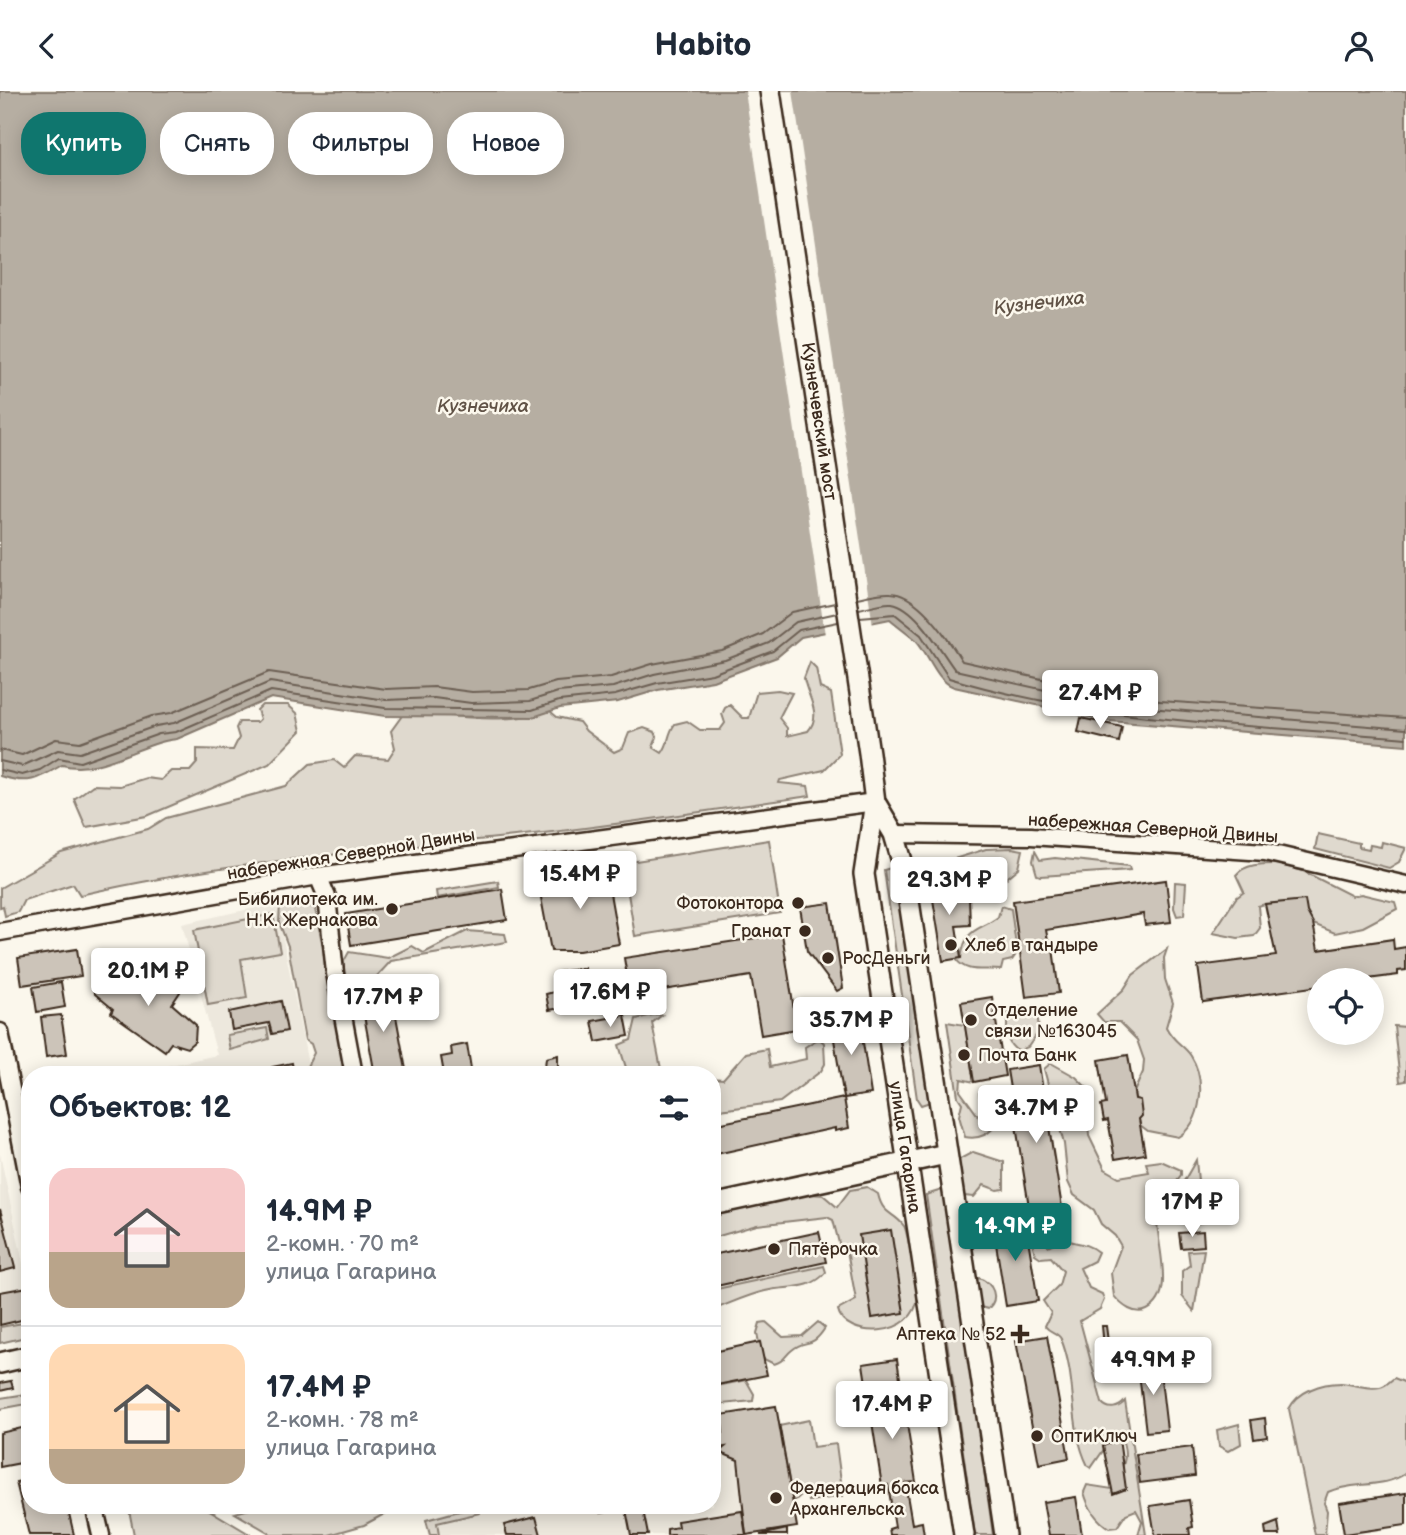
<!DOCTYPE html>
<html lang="ru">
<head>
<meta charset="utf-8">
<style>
	body { margin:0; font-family:"Balsamiq Sans",sans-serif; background:#f2f2f3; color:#1f2937; height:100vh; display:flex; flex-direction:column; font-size:26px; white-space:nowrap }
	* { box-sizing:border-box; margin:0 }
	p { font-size:23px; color:#747a83 }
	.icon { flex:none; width:38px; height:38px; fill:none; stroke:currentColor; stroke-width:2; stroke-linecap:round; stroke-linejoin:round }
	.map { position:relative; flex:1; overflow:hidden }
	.drawer { position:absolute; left:21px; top:975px; width:700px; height:448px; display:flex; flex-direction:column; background:#fff; border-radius:28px; box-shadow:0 4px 18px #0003 }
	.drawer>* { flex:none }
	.banner { position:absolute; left:21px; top:21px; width:700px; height:63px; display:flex; gap:14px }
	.buttons { position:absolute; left:1307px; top:877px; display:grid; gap:14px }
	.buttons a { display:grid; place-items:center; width:77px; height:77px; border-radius:50%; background:#fff; box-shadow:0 4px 18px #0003; font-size:35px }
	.price { position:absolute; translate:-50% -60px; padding:0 16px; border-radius:7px; background:#fff; color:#222; font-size:23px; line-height:46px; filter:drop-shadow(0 2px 4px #0008) }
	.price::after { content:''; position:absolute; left:50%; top:42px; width:21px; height:16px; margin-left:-10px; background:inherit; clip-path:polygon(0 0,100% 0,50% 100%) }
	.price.on { background:#0f766e; color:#fff }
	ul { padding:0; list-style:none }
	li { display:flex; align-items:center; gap:21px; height:175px; padding:0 28px }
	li+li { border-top:2px solid #e0e1e3 }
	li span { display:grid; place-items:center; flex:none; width:196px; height:140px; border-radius:21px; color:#555 }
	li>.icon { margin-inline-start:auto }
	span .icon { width:84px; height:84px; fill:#fffc; stroke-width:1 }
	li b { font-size:30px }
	h2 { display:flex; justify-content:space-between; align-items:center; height:84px; padding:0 28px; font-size:30px }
	.chip { padding:0 24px; border-radius:28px; background:#fff; box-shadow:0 4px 18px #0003; font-size:24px; line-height:63px }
	.chip.on { background:#0f766e; color:#fff }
	header { display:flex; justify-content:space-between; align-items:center; height:91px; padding:0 28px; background:#fff; font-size:32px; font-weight:800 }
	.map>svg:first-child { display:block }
	.built { fill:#ede8dd }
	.green { fill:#dfd9ce; stroke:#8d8276; stroke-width:2 }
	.water { fill:#b6aea2; stroke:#85796d; stroke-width:2 }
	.pier { fill:#fbf7ec }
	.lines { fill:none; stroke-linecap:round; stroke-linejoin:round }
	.shore { stroke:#6c5f53; stroke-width:2 }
	.building { fill:#ccc4b9; stroke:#3b2a1e; stroke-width:2 }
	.minor-casing { stroke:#3b2a1e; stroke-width:21 }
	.major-casing { stroke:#3b2a1e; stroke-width:24 }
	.minor { stroke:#fbf7ec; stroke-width:16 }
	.major { stroke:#fbf7ec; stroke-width:19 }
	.poi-dot { fill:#3b2a1e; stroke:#fbf7ec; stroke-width:2.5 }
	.labels { text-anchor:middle; stroke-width:5; stroke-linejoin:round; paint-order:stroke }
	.street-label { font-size:18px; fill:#3b2a1e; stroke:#fbf7ec }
	.poi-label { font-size:18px; fill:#3b2a1e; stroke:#fbf7ec; text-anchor:start }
	.water-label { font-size:19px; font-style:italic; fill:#605246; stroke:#fbf7ec }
</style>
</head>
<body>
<header><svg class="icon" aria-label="back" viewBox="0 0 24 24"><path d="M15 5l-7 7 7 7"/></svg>Habito<svg class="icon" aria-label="person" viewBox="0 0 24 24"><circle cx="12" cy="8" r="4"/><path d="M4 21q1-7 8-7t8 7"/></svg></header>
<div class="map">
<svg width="1406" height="1444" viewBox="0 0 1406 1444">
	<rect width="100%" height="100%" fill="#fbf7ec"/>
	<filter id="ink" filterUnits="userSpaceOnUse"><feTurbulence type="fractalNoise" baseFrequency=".0143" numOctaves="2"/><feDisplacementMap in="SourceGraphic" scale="14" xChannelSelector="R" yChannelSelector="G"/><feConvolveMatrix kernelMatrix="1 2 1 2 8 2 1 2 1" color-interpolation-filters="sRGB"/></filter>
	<g filter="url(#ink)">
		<g class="built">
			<path d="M276 812 310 983 125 984 217 964 182 833Z"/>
			<path d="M0 1063 28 1196 0 1201Z"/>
			<path d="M712 1360 738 1369 746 1444H428L425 1428 473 1414H712Z"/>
		</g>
		<g class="green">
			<path d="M810 571 816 577 820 597 831 602 840 663 824 679 780 689 779 692 808 695 810 705C724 717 638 731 552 741 394 759 235 768 80 804L73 793 24 809 18 821 5 825 3 815 0 816V797L61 762 148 738 166 727 286 695 310 673 334 669 344 677 355 665 388 668 395 657 391 640 404 622C453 623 504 635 550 620L557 626 579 631 586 640 614 661 623 657 629 642 644 637 655 641 657 646 653 656 662 662C670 652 667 643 675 633L687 630 700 639H720L725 632 722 623 725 617 730 614 743 627H749L757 601 778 599 792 602 779 627 787 637V645L808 640C823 623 807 606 804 587Z"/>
			<path d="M262 614H288L297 622 301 640 269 673 147 725 86 736 74 708 93 694 120 695 146 687 161 689 171 680H190L197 672V658L233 659 239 647 236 637 239 631H257L260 628 257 619Z"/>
			<path d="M1318 743 1359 752V756L1369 758 1370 754 1381 756 1382 751 1406 757 1399 771 1389 777 1315 758Z"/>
			<path d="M769 749 780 822 635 845 623 772Z"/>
			<path d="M1012 757 1023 759 1019 777 992 799 953 807 949 774H954V768L986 758Z"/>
			<path d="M1035 760 1040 769 1055 767 1129 775 1130 779 1041 785 1037 784 1033 770Z"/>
			<path d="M1278 773 1303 780 1352 805 1361 803 1395 811 1397 818 1363 836 1335 842 1265 813 1258 815 1260 837 1254 845 1238 847 1213 842 1236 807 1244 801 1236 784C1246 772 1264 773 1278 773Z"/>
			<path d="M894 776 930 1011 921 1014 917 1008 884 779Z"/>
			<path d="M498 790 499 796 437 807 436 800Z"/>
			<path d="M1175 791 1186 792 1184 824 1177 825 1174 817Z"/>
			<path d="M280 811 308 814 315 818 350 983H303L314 962 311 953 305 949 288 855 279 831Z"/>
			<path d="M1001 815 1011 818 1017 862 1012 869 1003 871 1001 879C984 877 966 883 956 868L961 867C966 835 978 841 998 826Z"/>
			<path d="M273 823 280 861 241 868 247 907 208 914 194 839Z"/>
			<path d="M467 840 505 843 507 851 391 870 366 897 344 883V870L349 861 388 867 412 855 424 862Z"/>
			<path d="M1167 858 1164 867 1165 888 1173 912 1166 936C1174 952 1184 954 1191 965 1206 989 1203 1031 1178 1046L1148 1040 1140 1034 1134 1001 1143 981 1144 969 1137 949 1119 931H1104L1097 923 1124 898 1133 884Z"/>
			<path d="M1018 916 1037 919 1039 940 1028 956 1018 960C1003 951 1008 937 1007 922Z"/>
			<path d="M656 923 662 924 652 932 662 983H628L619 954 631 949 636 928Z"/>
			<path d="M947 931 965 934 974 991 961 988 960 1000 979 1026 983 1018 979 1002 982 999H991C1011 1019 994 1052 965 1046L959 1025 962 1012 958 1006Z"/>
			<path d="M1394 935 1406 936V990L1400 991Z"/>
			<path d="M267 937 269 948 230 959 227 944Z"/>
			<path d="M819 947 824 952 825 973 821 980 780 1011 712 1020V987L723 988 746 962 767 958 770 976 806 968 805 956Z"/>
			<path d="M1051 972 1076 986 1086 996 1089 1045 1105 1078 1119 1086 1149 1081 1146 1072 1161 1070 1181 1079V1084C1174 1094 1162 1103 1158 1115 1151 1143 1180 1203 1147 1219 1135 1225 1122 1215 1114 1205L1111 1182 1121 1155 1115 1145 1101 1133 1094 1119 1074 1104 1068 1091 1064 1053 1044 978Z"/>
			<path d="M973 1061 1004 1071V1098L997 1099 984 1094 974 1106 964 1105 958 1069Z"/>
			<path d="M1196 1069 1202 1131 1186 1134 1182 1119H1174L1176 1104Z"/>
			<path d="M867 1096 878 1103C883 1125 893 1120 904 1135 907 1139 918 1197 918 1204 916 1249 844 1248 838 1219L856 1209 848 1165 840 1156 833 1129 827 1126 757 1134 712 1147V1125L777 1108 811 1103 823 1104 837 1116 850 1099Z"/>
			<path d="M942 1099 946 1103 993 1444H975L926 1104Z"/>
			<path d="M968 1127 983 1131V1147L973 1155Z"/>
			<path d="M1030 1144 1044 1148 1048 1155 1062 1148C1074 1152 1088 1152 1098 1161L1094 1170 1080 1177 1089 1197 1102 1203 1104 1209 1100 1218 1080 1230 1102 1312C1109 1320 1119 1317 1125 1310L1146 1444H1138L1142 1430 1136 1419 1126 1423 1117 1436 1109 1437C1096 1429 1088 1416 1084 1401L1087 1394 1112 1398C1123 1375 1131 1367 1119 1341H1116L1091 1377 1088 1375C1068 1335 1078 1289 1061 1248 1058 1241 1050 1242 1045 1235L1051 1222 1043 1210 1059 1194 1063 1180 1051 1166 1041 1167 1035 1163Z"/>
			<path d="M1204 1159 1194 1220 1182 1205V1180L1190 1174 1188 1160Z"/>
			<path d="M824 1175 826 1181C810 1201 786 1194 765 1200 747 1204 729 1213 712 1219V1199Z"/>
			<path d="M979 1187C993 1192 1000 1207 988 1218L980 1216 975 1189Z"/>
			<path d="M29 1231 30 1245 0 1252V1236Z"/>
			<path d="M766 1231 783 1246 802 1245 818 1231 825 1237C811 1259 806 1247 792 1259 784 1265 785 1270 774 1273L762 1267 757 1242 760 1232Z"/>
			<path d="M1394 1287 1406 1292V1382C1384 1398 1353 1390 1328 1401L1324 1412 1327 1420 1325 1444H1315L1289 1318C1298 1300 1321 1292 1341 1292 1354 1293 1367 1299 1380 1296 1386 1295 1389 1291 1394 1287Z"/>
			<path d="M746 1289 754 1303 753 1310 712 1314V1296Z"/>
			<path d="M27 1303V1313L0 1318V1307Z"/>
			<path d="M809 1329 813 1356 836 1353 843 1405 809 1410 807 1399 793 1411 779 1335Z"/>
			<path d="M1239 1333 1241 1353 1228 1360 1219 1355 1217 1339Z"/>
			<path d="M128 1414H201L251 1444H134Z"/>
			<path d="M264 1414H401L364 1434 329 1444H273L235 1422Z"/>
			<path d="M481 1414 480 1422 437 1432 439 1444H430L426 1429Z"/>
		</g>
		<path class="water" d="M0 0H1406V654L1109 630 954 596C936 590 929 563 916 549 908 542 898 535 890 528L801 546 777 566 713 590 658 599 618 611 560 617 533 626 385 625 271 607 177 648C138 652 102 684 62 674 37 689 28 694 0 685Z"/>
		<path class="pier" d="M745 0H793L873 535 825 544Z"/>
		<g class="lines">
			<g class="shore">
				<path d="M857 507C868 505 880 501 891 502 919 503 949 549 962 570L1113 604 1160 610 1406 627"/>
				<path d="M859 518C869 516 882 511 892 512 917 516 942 562 955 579L1112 614 1406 638"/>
				<path d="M860 526 895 523 921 544 949 587C1098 632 1252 634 1406 647"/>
				<path d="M0 659 22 664 56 648 80 651 152 625 171 622 269 581 386 598 434 596 472 601 529 599 556 591 611 586 652 573 722 560 763 543 792 521 835 512"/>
				<path d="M0 670 22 675 58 659 80 662 156 635 174 632 270 591 386 609 434 607 471 612 530 610 558 601 613 596 654 583 725 569 769 552 796 531 837 522"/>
				<path d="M0 679 22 684 40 679 59 667 80 671 159 643 176 641 271 600 385 617 532 619 559 610 615 604 657 592 712 583 773 560 799 539 838 531"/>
			</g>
		</g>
		<g class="building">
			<path d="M1081 627 1122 636 1119 651 1078 641Z"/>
			<path d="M605 774 619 853 579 860H551L539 796 566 792 560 783 566 780Z"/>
			<path d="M951 789 953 807 969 805 970 834 956 835 961 867 943 870 930 790Z"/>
			<path d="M1166 789 1171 831 1145 834 1143 823 1046 839 1048 850H1052L1059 902 1026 906 1013 810Z"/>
			<path d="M502 798 507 829 351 854 346 823Z"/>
			<path d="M1305 809 1307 821 1313 832 1318 859 1393 848 1394 858 1406 856V879L1398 880V884L1360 889H1320V895L1203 911 1198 875 1276 865 1265 813Z"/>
			<path d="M830 812 843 897 837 900 807 860 800 816Z"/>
			<path d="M782 843 797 938 761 944 751 885 657 900 659 910 632 915 624 867Z"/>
			<path d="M77 858 81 885 22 894 18 867Z"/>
			<path d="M152 874 179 895 180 901 172 913 196 934 195 950 187 957 171 952 165 960 111 922 113 918 95 903 94 891 104 882 113 883 129 894 133 888 139 892Z"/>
			<path d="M585 877 586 890 558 892V881Z"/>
			<path d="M61 891 65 916 37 921 33 896Z"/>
			<path d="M589 897 592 911 575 912V900Z"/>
			<path d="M391 899 395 920 407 984H375L360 903Z"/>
			<path d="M558 900 562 917 549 919 546 903Z"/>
			<path d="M992 906 1005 985 974 991 961 911Z"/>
			<path d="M281 910 287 940 272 943 269 932 232 939 229 921Z"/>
			<path d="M61 924 67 963 46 966 41 926Z"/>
			<path d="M625 924 629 945 596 951 592 930Z"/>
			<path d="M859 926 871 1003 844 1007 831 931Z"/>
			<path d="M467 953 472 984 444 983 441 966 452 964 451 956Z"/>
			<path d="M558 964V984H544L546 967Z"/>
			<path d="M1128 964 1135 1008 1140 1009 1142 1025 1139 1028 1145 1063 1115 1068 1108 1029 1104 1030 1101 1014 1106 1013 1099 969Z"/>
			<path d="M292 972 294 984H273L272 976Z"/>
			<path d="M1039 974 1064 1129 1032 1134 1007 979Z"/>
			<path d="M844 1007 849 1037 835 1040V1037L712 1064V1034Z"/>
			<path d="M0 1118 15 1177 0 1181Z"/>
			<path d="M1025 1129 1038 1210 1006 1215 993 1134Z"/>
			<path d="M891 1139 904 1222 872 1227 859 1144Z"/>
			<path d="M1203 1140 1204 1155 1181 1157 1179 1142Z"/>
			<path d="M819 1141 826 1171 712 1196V1164Z"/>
			<path d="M28 1196 30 1227 0 1234V1201Z"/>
			<path d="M1102 1235H1106L1110 1266H1105Z"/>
			<path d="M1047 1245 1069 1367 1039 1373 1016 1250Z"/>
			<path d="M760 1251 767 1284 712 1295V1261Z"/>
			<path d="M897 1268 916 1391 905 1392 912 1433 922 1431 924 1444H890L889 1438 895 1436 888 1394 882 1395 863 1273Z"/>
			<path d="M1159 1271 1167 1339 1146 1341 1138 1274Z"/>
			<path d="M11 1290 13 1297 0 1300V1292Z"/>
			<path d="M776 1315 797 1436 746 1444 738 1369 719 1361 725 1356 718 1357 715 1343 723 1342 721 1324Z"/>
			<path d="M1265 1327 1267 1346 1254 1348 1251 1329Z"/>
			<path d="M26 1336 30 1338V1414H67L74 1444H29L16 1391 26 1389 21 1372 0 1376V1342Z"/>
			<path d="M1119 1348 1126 1398 1113 1403 1103 1355Z"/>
			<path d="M1192 1356 1195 1385 1140 1392 1136 1363Z"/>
			<path d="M1406 1402V1434L1344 1443 1339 1412Z"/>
			<path d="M1076 1406 1082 1444H1049L1043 1411Z"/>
			<path d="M1189 1409 1193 1436 1189 1437 1190 1444H1155L1150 1415Z"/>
			<path d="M599 1414H611L612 1420 601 1422Z"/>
			<path d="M625 1414H642L648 1444H631Z"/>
			<path d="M742 1420 746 1444H667V1438L678 1436 677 1430Z"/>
			<path d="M536 1426 541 1444H507L504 1434Z"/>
			<path d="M1278 1431 1280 1444H1266L1265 1436Z"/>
			<path d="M787 1438V1444H760Z"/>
		</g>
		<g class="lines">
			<g class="minor-casing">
				<g id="minor">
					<path d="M894 743 1031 745 1265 761 1406 794"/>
					<path d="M318 785 327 806 335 882 354 984"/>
					<path d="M0 841 318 785 875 711"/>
					<path d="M0 941 30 1096"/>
					<path d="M94 1414 101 1444"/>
				</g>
			</g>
			<g class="major-casing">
				<g id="major">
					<path id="s1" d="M770 0 869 662 875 711 864 783 964 1444"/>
					<path d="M875 711 894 743 904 777 1005 1444"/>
					<path d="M712 1114 946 1063"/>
					<path d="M0 1272 30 1265"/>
				</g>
			</g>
			<use href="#minor" class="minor"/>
			<use href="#major" class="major"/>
		</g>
	</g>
	<g class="poi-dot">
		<circle cx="798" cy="812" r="7"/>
		<circle cx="392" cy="818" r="7"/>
		<circle cx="805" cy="840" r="7"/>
		<circle cx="951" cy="854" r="7"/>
		<circle cx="828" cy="867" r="7"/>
		<circle cx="971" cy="929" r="7"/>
		<circle cx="964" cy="964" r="7"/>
		<circle cx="774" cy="1158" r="7"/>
		<path d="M1016.5 1232.5h7v7h7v7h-7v7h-7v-7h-7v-7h7z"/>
		<circle cx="1037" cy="1345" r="7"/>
		<circle cx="776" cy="1407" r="7"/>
	</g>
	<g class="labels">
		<g class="street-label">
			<text dy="6" stroke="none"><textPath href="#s1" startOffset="334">Кузнечевский мост</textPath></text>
			<text transform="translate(1153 737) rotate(4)" y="6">набережная Северной Двины</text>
			<text transform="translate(351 763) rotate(-9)" y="6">набережная Северной Двины</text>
			<text dy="6" stroke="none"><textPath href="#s1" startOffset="1068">улица Гагарина</textPath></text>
		</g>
		<g class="poi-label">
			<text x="378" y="814" text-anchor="end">Бибилиотека им.<tspan x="378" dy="21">Н.К. Жернакова</tspan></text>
			<text x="784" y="818" text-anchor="end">Фотоконтора</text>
			<text x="791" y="846" text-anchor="end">Гранат</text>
			<text x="965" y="860">Хлеб в тандыре</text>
			<text x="842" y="873">РосДеньги</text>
			<text x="985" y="925">Отделение<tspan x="985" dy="21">связи №163045</tspan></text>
			<text x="978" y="970">Почта Банк</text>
			<text x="788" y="1164">Пятёрочка</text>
			<text x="1006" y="1249" text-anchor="end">Аптека № 52</text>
			<text x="1051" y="1351">ОптиКлюч</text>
			<text x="790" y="1403">Федерация бокса<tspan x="790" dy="21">Архангельска</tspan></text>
		</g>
		<g class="water-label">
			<text transform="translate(1039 211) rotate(-7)" y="7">Кузнечиха</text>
			<text x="483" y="321">Кузнечиха</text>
		</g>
	</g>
</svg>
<div class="buttons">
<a><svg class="icon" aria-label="locate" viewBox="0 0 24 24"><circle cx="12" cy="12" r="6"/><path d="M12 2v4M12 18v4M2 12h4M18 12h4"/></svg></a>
</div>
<b class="price" style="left:1100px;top:639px">27.4M ₽</b>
<b class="price" style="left:580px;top:820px">15.4M ₽</b>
<b class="price" style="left:949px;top:826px">29.3M ₽</b>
<b class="price" style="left:148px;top:917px">20.1M ₽</b>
<b class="price" style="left:610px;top:938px">17.6M ₽</b>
<b class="price" style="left:383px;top:943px">17.7M ₽</b>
<b class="price" style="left:851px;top:966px">35.7M ₽</b>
<b class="price" style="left:1036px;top:1054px">34.7M ₽</b>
<b class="price" style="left:1192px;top:1148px">17M ₽</b>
<b class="price on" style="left:1015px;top:1172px">14.9M ₽</b>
<b class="price" style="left:1153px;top:1306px">49.9M ₽</b>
<b class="price" style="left:892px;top:1350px">17.4M ₽</b>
<div class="banner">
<a class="chip on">Купить</a>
<a class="chip">Снять</a>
<a class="chip">Фильтры</a>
<a class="chip">Новое</a>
</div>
<section class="drawer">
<h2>Объектов: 12<svg class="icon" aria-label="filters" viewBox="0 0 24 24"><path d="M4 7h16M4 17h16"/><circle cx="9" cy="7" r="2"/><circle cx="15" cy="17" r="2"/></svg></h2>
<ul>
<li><span style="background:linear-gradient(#f6c9c9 60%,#b9a48a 0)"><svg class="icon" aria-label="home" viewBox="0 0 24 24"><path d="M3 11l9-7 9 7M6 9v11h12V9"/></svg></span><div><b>14.9M ₽</b><p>2-комн. · 70 m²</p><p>улица Гагарина</p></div></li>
<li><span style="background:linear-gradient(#ffd9b3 75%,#b9a48a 0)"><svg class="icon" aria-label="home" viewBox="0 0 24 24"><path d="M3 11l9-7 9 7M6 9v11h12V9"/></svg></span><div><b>17.4M ₽</b><p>2-комн. · 78 m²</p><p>улица Гагарина</p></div></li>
</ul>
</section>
</div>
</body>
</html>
